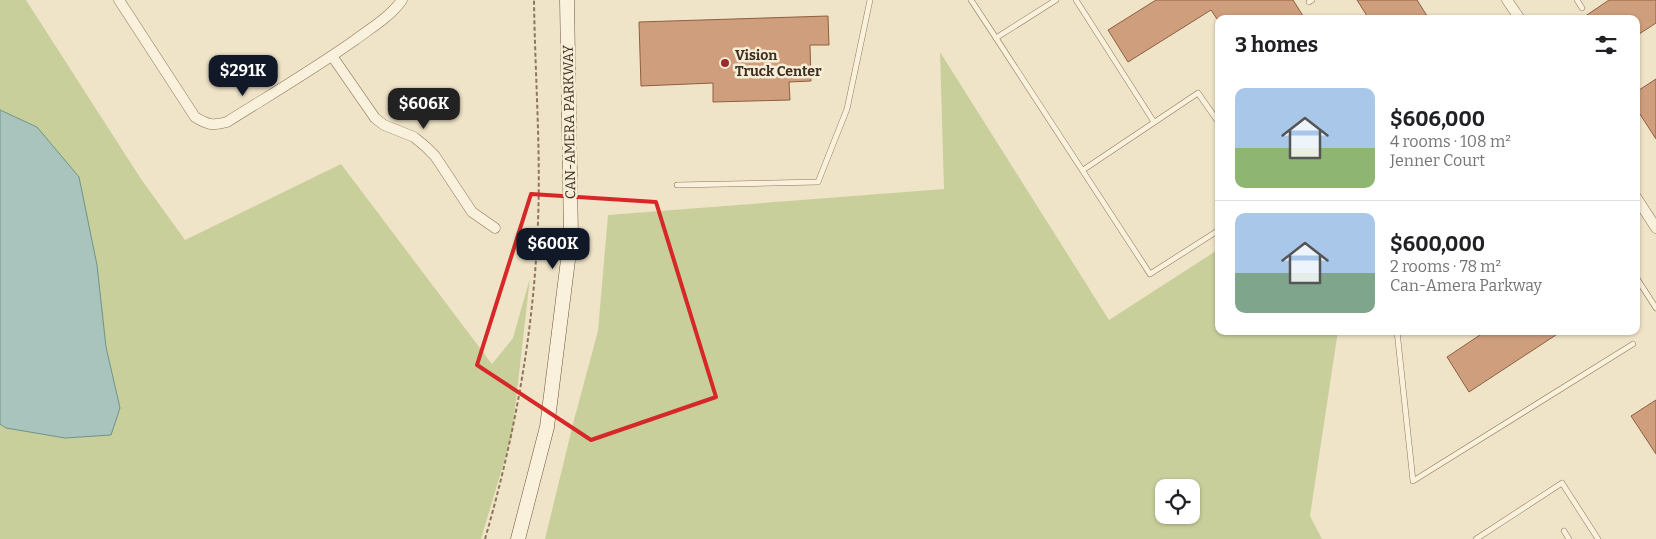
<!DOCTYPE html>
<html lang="en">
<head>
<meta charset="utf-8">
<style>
	body { margin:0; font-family:Bitter,serif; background:#f6f6f6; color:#202124; height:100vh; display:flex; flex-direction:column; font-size:19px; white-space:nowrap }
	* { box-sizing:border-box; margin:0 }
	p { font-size:16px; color:#757577 }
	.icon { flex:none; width:28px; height:28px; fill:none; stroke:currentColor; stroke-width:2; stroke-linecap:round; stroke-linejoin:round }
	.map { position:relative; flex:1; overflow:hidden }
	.sheet { position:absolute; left:1215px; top:15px; width:425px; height:320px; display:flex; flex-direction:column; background:#fff; border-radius:10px; box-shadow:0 1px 4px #0004 }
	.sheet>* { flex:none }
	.buttons { position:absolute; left:1155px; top:479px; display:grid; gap:10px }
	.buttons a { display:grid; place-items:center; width:45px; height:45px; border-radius:10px; background:#fff; box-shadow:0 1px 4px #0004; font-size:25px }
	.price { position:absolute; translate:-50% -42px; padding:0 11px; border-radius:10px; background:#111827; color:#fff; font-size:16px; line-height:32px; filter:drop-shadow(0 1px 2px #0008) }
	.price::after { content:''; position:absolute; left:50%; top:30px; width:15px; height:11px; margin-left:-8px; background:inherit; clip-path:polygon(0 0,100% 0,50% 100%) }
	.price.active { background:#222; color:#fff }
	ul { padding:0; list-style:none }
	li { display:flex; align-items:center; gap:15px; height:125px; padding:0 20px }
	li+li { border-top:1px solid #e0e0e0 }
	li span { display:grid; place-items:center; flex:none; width:140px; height:100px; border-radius:10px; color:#555 }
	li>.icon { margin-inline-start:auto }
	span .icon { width:60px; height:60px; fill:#fffc; stroke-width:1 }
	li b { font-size:21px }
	h2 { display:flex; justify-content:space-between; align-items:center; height:60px; padding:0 20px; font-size:21px }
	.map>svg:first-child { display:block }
	.green { fill:#c9cf9b; fill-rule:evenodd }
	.water { fill:#a9c4bc; stroke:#6f938a }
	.building { fill:#cf9f7d; stroke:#8d5f41 }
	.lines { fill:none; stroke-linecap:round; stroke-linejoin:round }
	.service-casing { stroke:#8d765c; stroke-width:6 }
	.minor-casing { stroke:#8d765c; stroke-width:11 }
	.secondary-casing { stroke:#6f573f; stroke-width:15 }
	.path { stroke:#8d765c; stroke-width:2; stroke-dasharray:4 2.5; stroke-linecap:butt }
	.service { stroke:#faf1dc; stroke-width:5 }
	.minor { stroke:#faf1dc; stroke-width:10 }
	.secondary { stroke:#faf1dc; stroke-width:14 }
	.marked { fill:none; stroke:#d62828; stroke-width:4; stroke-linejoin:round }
	.poi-dot { fill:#9e2a2b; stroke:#f7eed8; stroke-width:2 }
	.labels { text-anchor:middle; stroke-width:5; stroke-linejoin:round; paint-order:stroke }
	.poi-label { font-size:14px; font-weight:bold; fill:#3d2e20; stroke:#f7eed8; text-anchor:start }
	.street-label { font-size:14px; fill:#3d2e20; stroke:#f7eed8 }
</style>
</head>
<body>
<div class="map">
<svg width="1656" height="539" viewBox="0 0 1656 539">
	<rect width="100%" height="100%" fill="#f0e4c8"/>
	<g class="green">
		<path d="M0 0H26L141 179 185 240 341 164 492 364 513 338 530 278 512 435 481 539H0V424L6 428 120 408 106 347 37 127 0 110Z"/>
		<path d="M940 52 1109 320 1219 249V331H1338L1310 516 1322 539H545L574 420 598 331 608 215 944 189ZM1164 488H1191V515H1164Z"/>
	</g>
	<path class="water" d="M0 110 37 127 79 177 97 265 106 347 120 408 111 435 65 438 6 428 0 424Z"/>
	<g class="building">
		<path d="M1156 0H1293L1305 19H1217L1211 10 1128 62 1108 30Z"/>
		<path d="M1357 0H1417L1429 19H1369Z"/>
		<path d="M1609 0H1656V23L1636 36V19H1581Z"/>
		<path d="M828 16 829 45H810L811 81 789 82 790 100 713 102V83L641 86 639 22Z"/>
		<path d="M1656 79V139L1636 108V92Z"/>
		<path d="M1486 331H1562L1469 392 1447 357Z"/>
		<path d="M1656 400V454L1631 416Z"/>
	</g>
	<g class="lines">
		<g class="service-casing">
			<g id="service">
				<path d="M971 0 996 38"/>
				<path d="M1056 0 996 38 1150 274 1219 230"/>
				<path d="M1076 0 1154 122"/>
				<path d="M1577 0 1582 8"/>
				<path d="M1309 2 1312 0"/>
				<path d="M1083 170 1198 93 1219 123"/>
				<path d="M677 185 818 182 847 109 870 0"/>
				<path d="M1636 277 1656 308"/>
				<path d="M1397 331 1413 481 1633 344"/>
				<path d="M1564 531 1569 539"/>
				<path d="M1476 539 1562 483 1598 539"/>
			</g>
		</g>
		<g class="minor-casing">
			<g id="minor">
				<path d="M119 0 195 117C208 125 213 126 227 122 270 95 314 69 355 40 371 28 390 17 402 0"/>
				<path d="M1507 0 1520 19"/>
				<path d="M332 56 375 118 384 125 414 137 426 147 435 156 472 212 495 228"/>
				<path d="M1636 197 1656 228"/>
			</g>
		</g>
		<g class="secondary-casing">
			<path id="secondary" d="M518 539 547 427 571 236 567 0"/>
		</g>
		<path class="path" d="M485 539C513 442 532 342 537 242 542 161 535 81 534 0"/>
		<use href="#service" class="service"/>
		<use href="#minor" class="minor"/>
		<use href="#secondary" class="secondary"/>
	</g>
	<path class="marked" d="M531 194 656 202 716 397 591 440 477 365Z"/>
	<circle class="poi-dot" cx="725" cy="63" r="5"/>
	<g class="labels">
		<g class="poi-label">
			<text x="735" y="60">Vision<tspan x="735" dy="16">Truck Center</tspan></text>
		</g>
		<g class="street-label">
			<text transform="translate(569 122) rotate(-91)" y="5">CAN-AMERA PARKWAY</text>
		</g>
	</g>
</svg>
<div class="buttons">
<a><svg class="icon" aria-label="locate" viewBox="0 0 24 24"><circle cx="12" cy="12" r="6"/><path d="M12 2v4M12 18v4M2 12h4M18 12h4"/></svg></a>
</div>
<b class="price" style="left:243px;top:97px">$291K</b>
<b class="price active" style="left:424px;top:130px">$606K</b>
<b class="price" style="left:553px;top:270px">$600K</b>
<section class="sheet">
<h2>3 homes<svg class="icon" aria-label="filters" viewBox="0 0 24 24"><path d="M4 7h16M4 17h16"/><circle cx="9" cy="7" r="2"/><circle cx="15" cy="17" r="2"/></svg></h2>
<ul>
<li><span style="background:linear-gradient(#a9c7e8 60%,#8fb573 0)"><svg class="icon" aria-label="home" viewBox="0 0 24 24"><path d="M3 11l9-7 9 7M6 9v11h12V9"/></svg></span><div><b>$606,000</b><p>4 rooms · 108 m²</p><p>Jenner Court</p></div></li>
<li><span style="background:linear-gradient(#a9c7e8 60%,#7fa58c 0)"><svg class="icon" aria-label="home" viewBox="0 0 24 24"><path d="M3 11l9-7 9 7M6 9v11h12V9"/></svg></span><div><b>$600,000</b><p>2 rooms · 78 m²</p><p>Can-Amera Parkway</p></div></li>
</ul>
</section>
</div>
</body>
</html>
